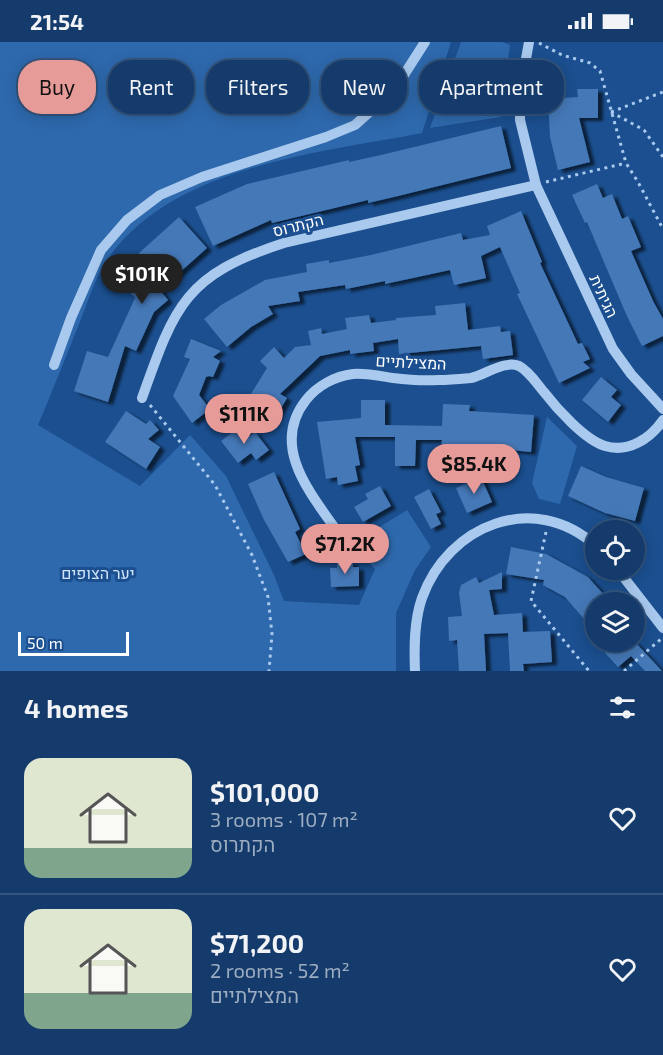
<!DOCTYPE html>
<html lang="en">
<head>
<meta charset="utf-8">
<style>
	body { margin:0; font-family:"Exo 2",Heebo,sans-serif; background:#1d4271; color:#f1f3f6; height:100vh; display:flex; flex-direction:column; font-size:22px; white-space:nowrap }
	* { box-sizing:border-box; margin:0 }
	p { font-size:20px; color:#9dadc1 }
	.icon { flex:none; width:33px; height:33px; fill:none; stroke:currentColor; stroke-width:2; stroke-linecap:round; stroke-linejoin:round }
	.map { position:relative; height:629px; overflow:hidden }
	.side { display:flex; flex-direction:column; background:#143b6b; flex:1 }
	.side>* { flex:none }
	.hud { position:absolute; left:18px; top:18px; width:627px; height:54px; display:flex; gap:12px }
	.controls { position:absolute; left:585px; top:478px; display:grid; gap:12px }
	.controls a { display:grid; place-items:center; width:60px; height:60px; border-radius:50%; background:#143b6b; box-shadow:0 3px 15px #0003,0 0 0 2px #33557e; font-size:30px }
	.scale { position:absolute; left:18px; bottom:15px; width:111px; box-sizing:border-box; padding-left:6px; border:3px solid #fff; border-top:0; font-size:16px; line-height:21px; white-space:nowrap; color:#fff; -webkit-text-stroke:4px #1b4f8f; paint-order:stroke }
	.price { position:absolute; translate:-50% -51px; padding:0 14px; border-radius:21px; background:#e69b98; color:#111; font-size:20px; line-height:39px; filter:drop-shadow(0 2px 3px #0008) }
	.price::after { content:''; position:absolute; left:50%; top:36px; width:18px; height:14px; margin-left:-9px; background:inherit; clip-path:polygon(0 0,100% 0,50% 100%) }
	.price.active { background:#222; color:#fff }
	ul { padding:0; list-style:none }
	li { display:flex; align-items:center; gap:18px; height:150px; padding:0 24px }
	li+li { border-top:2px solid #33557e }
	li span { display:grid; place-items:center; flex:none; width:168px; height:120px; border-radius:18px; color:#555 }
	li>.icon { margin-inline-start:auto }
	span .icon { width:72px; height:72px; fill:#fffc; stroke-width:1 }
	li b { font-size:26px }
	h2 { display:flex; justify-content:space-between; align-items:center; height:72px; padding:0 24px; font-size:26px }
	.pill { padding:0 21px; border-radius:24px; background:#143b6b; box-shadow:0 3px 15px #0003,0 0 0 2px #33557e; font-size:21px; line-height:54px }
	.pill.active { background:#e69b98; color:#111 }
	.status { display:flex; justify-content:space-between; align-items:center; height:42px; padding:0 30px; background:#143b6b; direction:ltr }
	.status svg { height:16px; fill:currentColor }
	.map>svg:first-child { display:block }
	.green { fill:#2e69ad }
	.building { fill:#4478b7; filter:url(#shadow) }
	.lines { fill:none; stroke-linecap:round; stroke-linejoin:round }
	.path { stroke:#a9c9ee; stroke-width:3; stroke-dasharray:3 4.5; stroke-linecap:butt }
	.minor { stroke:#a9c9ee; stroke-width:10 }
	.labels { text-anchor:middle; stroke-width:6; stroke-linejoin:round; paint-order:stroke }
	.street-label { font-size:16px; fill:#fff; stroke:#1b4f8f }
	.park-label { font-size:16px; fill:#cfe3fa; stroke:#1b4f8f }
</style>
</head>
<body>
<div class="status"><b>21:54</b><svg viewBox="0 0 49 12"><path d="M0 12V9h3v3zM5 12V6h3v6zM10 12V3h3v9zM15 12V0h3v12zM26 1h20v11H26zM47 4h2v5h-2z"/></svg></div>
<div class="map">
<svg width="663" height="629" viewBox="0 0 663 629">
	<defs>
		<filter id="shadow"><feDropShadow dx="5" dy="3" stdDeviation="1.5" flood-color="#0009"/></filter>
	</defs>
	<rect width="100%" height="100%" fill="#1b4f8f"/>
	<g class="green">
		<path d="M0 0H451L422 91C319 111 176 123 109 215 96 233 89 257 81 277 67 312 53 348 38 383L140 444 190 393 226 434 274 533 284 559 359 563 375 527 352 502 407 468 431 505 415 528 396 571V629H0Z"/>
		<path d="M461 0H502L510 3 501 75 430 86Z"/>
		<path d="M547 375 577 404 560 462 539 457 532 441Z"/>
	</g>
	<g class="building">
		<path d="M577 47H598V76H579L590 120 558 128 550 95 548 57 578 55Z"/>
		<path d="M501 84 511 126 398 154 368 161V158L272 181 271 178 213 204 195 165 247 142 349 118V120L381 113Z"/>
		<path d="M597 142 603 156 612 152 622 177 628 174 641 205 631 209 653 259 663 277V294L642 304 626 272 587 180 585 181 572 153Z"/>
		<path d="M521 169 542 220 540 221 578 302 582 301 590 317 583 320 590 326 559 341 517 252 520 251 500 205 481 214 486 236 454 243 450 228 385 242V239L346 247 345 243 298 250 300 259 268 264 273 272 251 285 227 305 204 277 221 263 265 238 307 230 306 222 329 218V221L371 213 461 191 463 198 490 193 487 184Z"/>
		<path d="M179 175 207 206 160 248 168 258 154 270 136 309 125 304 108 360 74 349 87 309 108 315 135 256 128 248 153 226 139 211Z"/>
		<path d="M465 261 468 288 500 284 501 290 510 289 513 313 483 317 481 304 399 312 398 297 373 301 374 309 350 312V308L320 314 280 352 287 356 274 378 246 360 267 326 260 319 274 305 284 316 295 305 311 303 308 289 321 286 322 292 347 287 345 276 369 273 371 281 396 278V276L436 273 435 264Z"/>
		<path d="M191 297 221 309 213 315 220 319 213 335 209 334 206 335 199 353 210 367 192 381 173 354 190 317 184 315Z"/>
		<path d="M601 335 617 348 611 355 621 363 608 380 582 358Z"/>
		<path d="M361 358H385V383L442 384 443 362 470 363 469 369 534 373 531 410 510 408 511 405 457 404V409H441L442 398H416L415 424H395V395H355L360 423 355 424 358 439 338 443 337 435 326 437 317 380 361 376Z"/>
		<path d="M126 369 146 382 150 378 159 388 148 397 160 405 146 427 105 400Z"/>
		<path d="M242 383 250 394 255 390 269 408 256 418 251 411 238 421 221 399Z"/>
		<path d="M581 424 606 435 644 446 635 479 605 471 568 454Z"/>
		<path d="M274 430 300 487 295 490 306 512 288 520 264 478 248 442Z"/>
		<path d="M481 435 492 460 467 471 456 446Z"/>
		<path d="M380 444 391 464 363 480 354 465 368 457 365 452Z"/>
		<path d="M429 447 441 470 436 472 441 482 431 487 414 455Z"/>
		<path d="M511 505 546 512 588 535 605 554 596 561V591L565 555 543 543 544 538 506 532Z"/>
		<path d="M337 520H353V525H359V544L331 545 330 526H337Z"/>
		<path d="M502 530V547L489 548 494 573 522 571 523 590 550 589 552 620 523 622 524 629H510L508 591 484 592 486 629H459L457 598 449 599 448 575 462 574 459 551 461 543 476 535 479 541Z"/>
		<path d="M600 600H635L662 629H645L631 614 618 625 605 611 607 609Z"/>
	</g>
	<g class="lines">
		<g class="path">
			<path d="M539 1 562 13 590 21 600 29 626 121 638 140 663 187"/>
			<path d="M611 70 644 88 663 115"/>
			<path d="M611 70 663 50"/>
			<path d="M546 140 626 121"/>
			<path d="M150 363 215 443 252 513 268 555 272 592 269 629"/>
			<path d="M546 490 531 559 589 629"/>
			<path d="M624 629 661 597"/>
		</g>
		<g class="minor">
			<path d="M529 0 520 50V78L536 143 613 307 631 332 663 367"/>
			<path d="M54 323 71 276 101 208 127 178 160 153 202 135 326 95 355 83 395 47 425 0"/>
			<path d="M142 356C175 263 185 233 284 201L536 143"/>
			<path d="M339 492C312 453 269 405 306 358 317 344 335 334 353 332 366 331 380 334 393 336 409 338 424 339 439 338 450 338 460 337 471 336 485 333 504 318 519 324 529 329 537 342 544 350 557 367 585 398 605 404 628 411 650 397 663 378"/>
			<path d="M618 528 663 586"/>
			<path d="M415 629C414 605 414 579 422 556 448 483 534 448 596 504"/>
		</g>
	</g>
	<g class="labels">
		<g class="street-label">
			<text transform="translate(298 183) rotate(-14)" y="6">הקתרוס</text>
			<text transform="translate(604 254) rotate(65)" y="6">הגיתית</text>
			<text transform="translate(411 320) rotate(3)" y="6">המצילתיים</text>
		</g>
		<g class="park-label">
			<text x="98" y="537">יער הצופים</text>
		</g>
	</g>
</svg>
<div class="controls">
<a><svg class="icon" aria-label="locate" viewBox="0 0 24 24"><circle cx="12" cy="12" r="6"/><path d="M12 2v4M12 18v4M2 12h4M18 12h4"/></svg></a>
<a><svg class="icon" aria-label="layers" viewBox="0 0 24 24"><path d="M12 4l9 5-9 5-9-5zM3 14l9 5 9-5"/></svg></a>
</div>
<div class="scale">50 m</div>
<b class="price active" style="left:142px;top:263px">$101K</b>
<b class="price" style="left:244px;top:403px">$111K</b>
<b class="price" style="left:474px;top:453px">$85.4K</b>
<b class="price" style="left:345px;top:533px">$71.2K</b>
<div class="hud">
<a class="pill active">Buy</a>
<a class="pill">Rent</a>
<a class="pill">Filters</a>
<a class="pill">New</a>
<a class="pill">Apartment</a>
</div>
</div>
<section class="side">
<h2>4 homes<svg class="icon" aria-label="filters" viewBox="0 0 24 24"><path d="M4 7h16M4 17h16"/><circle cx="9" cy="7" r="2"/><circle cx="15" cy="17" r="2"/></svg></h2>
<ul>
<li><span style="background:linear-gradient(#dfe7d0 75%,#7fa58c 0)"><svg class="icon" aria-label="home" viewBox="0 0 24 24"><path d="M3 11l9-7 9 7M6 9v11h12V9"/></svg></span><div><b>$101,000</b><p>3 rooms · 107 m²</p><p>הקתרוס</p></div><svg class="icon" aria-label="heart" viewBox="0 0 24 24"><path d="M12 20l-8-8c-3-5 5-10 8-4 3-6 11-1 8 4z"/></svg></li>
<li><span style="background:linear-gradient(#dfe7d0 70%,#7fa58c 0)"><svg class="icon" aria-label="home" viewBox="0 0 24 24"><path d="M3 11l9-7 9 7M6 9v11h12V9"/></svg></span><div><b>$71,200</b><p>2 rooms · 52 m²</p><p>המצילתיים</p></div><svg class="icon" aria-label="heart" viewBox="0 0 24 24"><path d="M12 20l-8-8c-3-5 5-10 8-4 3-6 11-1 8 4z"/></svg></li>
</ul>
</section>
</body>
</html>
